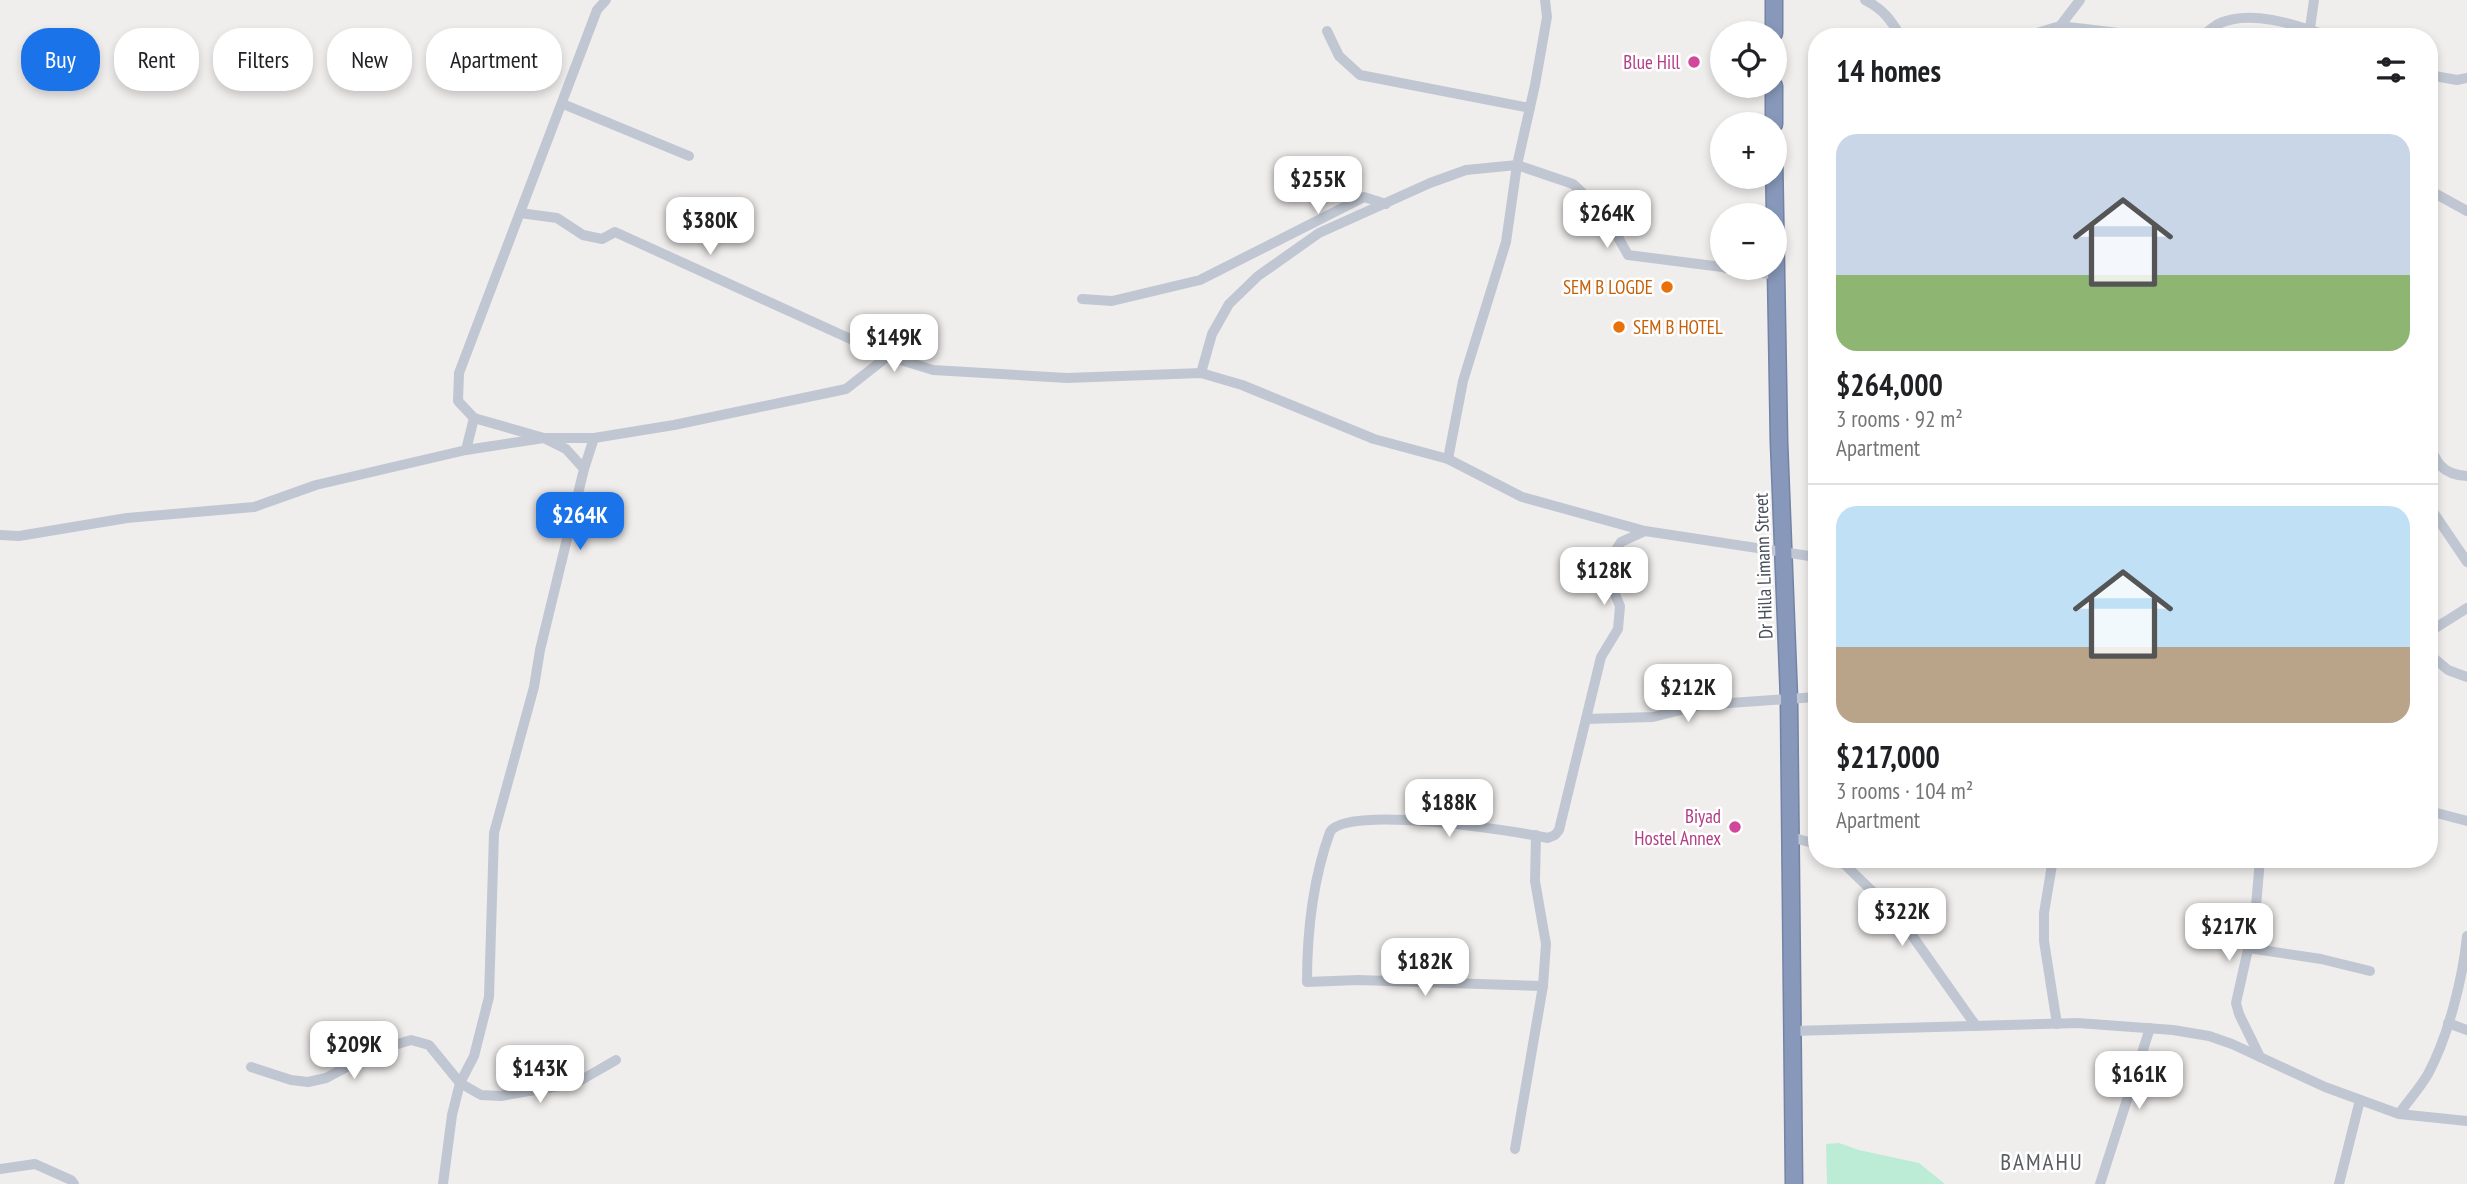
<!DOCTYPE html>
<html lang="en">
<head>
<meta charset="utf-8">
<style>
	body { margin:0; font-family:"PT Sans Narrow",sans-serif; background:#f6f6f6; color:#202124; height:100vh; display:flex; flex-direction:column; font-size:26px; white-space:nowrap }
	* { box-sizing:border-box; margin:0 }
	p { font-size:23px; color:#757577 }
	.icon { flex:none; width:38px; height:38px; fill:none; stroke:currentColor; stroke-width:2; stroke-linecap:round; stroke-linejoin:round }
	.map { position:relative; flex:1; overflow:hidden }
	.details { position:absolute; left:1808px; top:28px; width:630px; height:840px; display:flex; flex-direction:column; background:#fff; border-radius:28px; box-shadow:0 4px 10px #0003 }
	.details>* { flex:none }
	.guide { position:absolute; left:21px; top:28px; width:665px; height:63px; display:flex; gap:14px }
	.tools { position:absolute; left:1710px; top:21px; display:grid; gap:14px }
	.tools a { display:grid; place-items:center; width:77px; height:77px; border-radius:50%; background:#fff; box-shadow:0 4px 10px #0003; font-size:35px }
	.price { position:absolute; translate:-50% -60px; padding:0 16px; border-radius:14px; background:#fff; color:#222; font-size:23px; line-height:46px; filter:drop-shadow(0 2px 4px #0008) }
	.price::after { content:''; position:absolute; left:50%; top:42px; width:21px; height:16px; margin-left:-10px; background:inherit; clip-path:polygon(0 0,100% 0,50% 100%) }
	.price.active { background:#1a73e8; color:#fff }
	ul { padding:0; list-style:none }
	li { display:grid; align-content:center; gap:14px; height:371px; padding:0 28px }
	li+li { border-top:2px solid #e0e0e0 }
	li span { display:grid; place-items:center; height:217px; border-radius:21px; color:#555 }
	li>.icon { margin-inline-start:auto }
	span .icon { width:126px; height:126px; fill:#fffc; stroke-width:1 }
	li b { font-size:30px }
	h2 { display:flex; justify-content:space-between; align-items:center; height:84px; padding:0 28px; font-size:30px }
	.tag { padding:0 24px; border-radius:28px; background:#fff; box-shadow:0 4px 10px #0003; font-size:24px; line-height:63px }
	.tag.active { background:#1a73e8; color:#fff }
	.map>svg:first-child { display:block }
	.green { fill:#bdecd6 }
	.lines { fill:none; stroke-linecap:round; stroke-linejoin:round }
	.highway-casing { stroke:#7383a6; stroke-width:19 }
	.minor { stroke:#c1c7d2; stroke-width:10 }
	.highway { stroke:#8798ba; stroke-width:16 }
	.hotel-dot { fill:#d1479c; stroke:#fff; stroke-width:2.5 }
	.food-dot { fill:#e8710a; stroke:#fff; stroke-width:2.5 }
	.labels { text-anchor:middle; stroke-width:5; stroke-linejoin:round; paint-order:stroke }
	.hotel-label { font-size:19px; fill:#b23c85; stroke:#fff; text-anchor:end }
	.food-label { font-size:19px; fill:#c56008; stroke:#fff; text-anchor:end }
	.street-label { font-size:19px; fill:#474e5a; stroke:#fff }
	.quarter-label { font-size:23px; letter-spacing:2px; fill:#5a5d62; stroke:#fff }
</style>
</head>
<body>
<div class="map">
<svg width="2467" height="1184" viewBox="0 0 2467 1184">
	<rect width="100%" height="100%" fill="#f0eeed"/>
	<path class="green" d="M1839 1143 1859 1150 1919 1163 1945 1184H1827L1826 1144Z"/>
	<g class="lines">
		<g class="highway-casing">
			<g id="highway">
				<path d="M1774 0V33"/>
				<path d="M1774 86V124"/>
				<path d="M1774 156 1779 442 1789 699 1794 1184"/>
			</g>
		</g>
		<g class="minor">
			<path d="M1865 0C1883 9 1891 20 1901 37"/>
			<path d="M2060 26 2080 0"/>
			<path d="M1327 31 1339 56 1360 75 1530 108"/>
			<path d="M2309 35 2314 0"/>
			<path d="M2024 37 2060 26 2152 37"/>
			<path d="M2200 37C2206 33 2212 28 2218 24 2251 8 2299 26 2331 37"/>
			<path d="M2429 75 2457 80 2467 78"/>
			<path d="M563 104 689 156"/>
			<path d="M2429 190 2467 211"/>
			<path d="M520 213 557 218 583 235 602 239 615 232 888 356"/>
			<path d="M1725 268 1777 275"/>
			<path d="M1082 299 1112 301 1200 280 1364 197 1386 204"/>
			<path d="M1201 373 1212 334 1229 304 1258 276 1319 233 1430 183 1466 170 1517 165 1573 184 1605 214 1628 255 1722 267"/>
			<path d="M2429 440C2434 461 2442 475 2467 476"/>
			<path d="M466 450 474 418"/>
			<path d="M1448 459 1463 381 1506 242 1517 165 1535 85 1547 17 1545 0"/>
			<path d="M584 469 594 438"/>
			<path d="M2429 506 2467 562"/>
			<path d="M0 535 19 536 127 518 254 507 316 485 466 450 544 438H594L674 425 846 389 888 356 933 370 1067 378 1201 373 1242 385 1374 439 1448 459 1522 497 1645 531 1816 557"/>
			<path d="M2429 632 2467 608"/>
			<path d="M2429 654 2448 670 2467 677"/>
			<path d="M1586 719 1653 717 1701 705 1816 697"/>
			<path d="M2429 811 2467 821"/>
			<path d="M1791 837 1816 844"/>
			<path d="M1839 859 1899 917 1976 1026"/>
			<path d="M2053 859 2044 913V941L2057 1024"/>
			<path d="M2260 859 2255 918 2236 1003 2239 1014 2260 1057"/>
			<path d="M2248 948 2321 959 2370 971"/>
			<path d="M1543 986 1358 980 1307 982C1307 932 1313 879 1330 832 1346 804 1515 831 1548 838L1555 835 1559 830 1601 657 1618 629 1620 606 1609 580 1610 559 1621 542 1645 531"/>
			<path d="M2448 1023 2467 1030"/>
			<path d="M1793 1031 2078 1023 2173 1030 2209 1036 2232 1044 2325 1087 2399 1114 2467 1121"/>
			<path d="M251 1067 291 1080 308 1082 326 1078 378 1050 411 1040 429 1045 460 1083 481 1095 501 1096 576 1083 616 1060"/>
			<path d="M2399 1114C2408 1101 2420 1088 2428 1074 2448 1037 2463 978 2467 936"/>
			<path d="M1515 1149 1543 986 1546 944 1535 881 1536 835"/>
			<path d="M0 1169 35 1164 71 1180 74 1184"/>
			<path d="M443 1184 452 1115 460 1083 474 1056 489 997 494 833 534 687 540 650 584 469 566 449 544 438 474 418 458 401 459 373 597 10 606 0"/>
			<path d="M2100 1184 2150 1028"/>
			<path d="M2339 1184 2360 1100"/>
		</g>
		<use href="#highway" class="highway"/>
	</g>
	<g class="hotel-dot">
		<circle cx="1694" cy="62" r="7"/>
		<circle cx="1735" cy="827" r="7"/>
	</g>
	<g class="food-dot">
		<circle cx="1667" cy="287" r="7"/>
		<circle cx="1619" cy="327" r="7"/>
	</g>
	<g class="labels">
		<g class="hotel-label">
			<text x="1680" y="69">Blue Hill</text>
			<text x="1721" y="823">Biyad<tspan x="1721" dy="22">Hostel Annex</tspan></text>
		</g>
		<g class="food-label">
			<text x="1653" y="294">SEM B LOGDE</text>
			<text x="1633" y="334" text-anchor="start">SEM B HOTEL</text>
		</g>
		<g class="street-label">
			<text transform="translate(1763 566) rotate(-92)" y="7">Dr Hilla Limann Street</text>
		</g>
		<g class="quarter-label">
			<text x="2042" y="1170">BAMAHU</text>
		</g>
	</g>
</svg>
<div class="tools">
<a><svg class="icon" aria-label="locate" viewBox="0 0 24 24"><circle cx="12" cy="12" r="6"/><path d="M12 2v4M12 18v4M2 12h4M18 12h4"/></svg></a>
<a>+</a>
<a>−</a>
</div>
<b class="price" style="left:1318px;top:216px">$255K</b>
<b class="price" style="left:1607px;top:250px">$264K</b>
<b class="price" style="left:710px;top:257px">$380K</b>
<b class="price" style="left:894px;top:374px">$149K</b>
<b class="price active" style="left:580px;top:552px">$264K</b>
<b class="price" style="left:1604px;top:607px">$128K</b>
<b class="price" style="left:1688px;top:724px">$212K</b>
<b class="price" style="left:1449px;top:839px">$188K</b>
<b class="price" style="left:1902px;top:948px">$322K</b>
<b class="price" style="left:2229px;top:963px">$217K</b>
<b class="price" style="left:1425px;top:998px">$182K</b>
<b class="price" style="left:354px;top:1081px">$209K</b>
<b class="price" style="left:540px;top:1105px">$143K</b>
<b class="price" style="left:2139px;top:1111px">$161K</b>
<div class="guide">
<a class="tag active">Buy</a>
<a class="tag">Rent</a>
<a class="tag">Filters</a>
<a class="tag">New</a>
<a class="tag">Apartment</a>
</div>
<section class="details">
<h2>14 homes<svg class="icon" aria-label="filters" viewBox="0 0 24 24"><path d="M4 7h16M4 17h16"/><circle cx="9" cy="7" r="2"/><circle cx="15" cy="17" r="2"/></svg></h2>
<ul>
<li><span style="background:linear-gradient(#c9d6e8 65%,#8fb573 0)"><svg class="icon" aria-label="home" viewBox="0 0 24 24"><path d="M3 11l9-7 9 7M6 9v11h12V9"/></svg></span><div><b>$264,000</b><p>3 rooms · 92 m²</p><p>Apartment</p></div></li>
<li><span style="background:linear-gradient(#bfe0f5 65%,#b9a48a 0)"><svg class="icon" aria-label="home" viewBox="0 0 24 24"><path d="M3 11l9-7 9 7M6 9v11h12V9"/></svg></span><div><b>$217,000</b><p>3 rooms · 104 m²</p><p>Apartment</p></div></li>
</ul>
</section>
</div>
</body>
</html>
